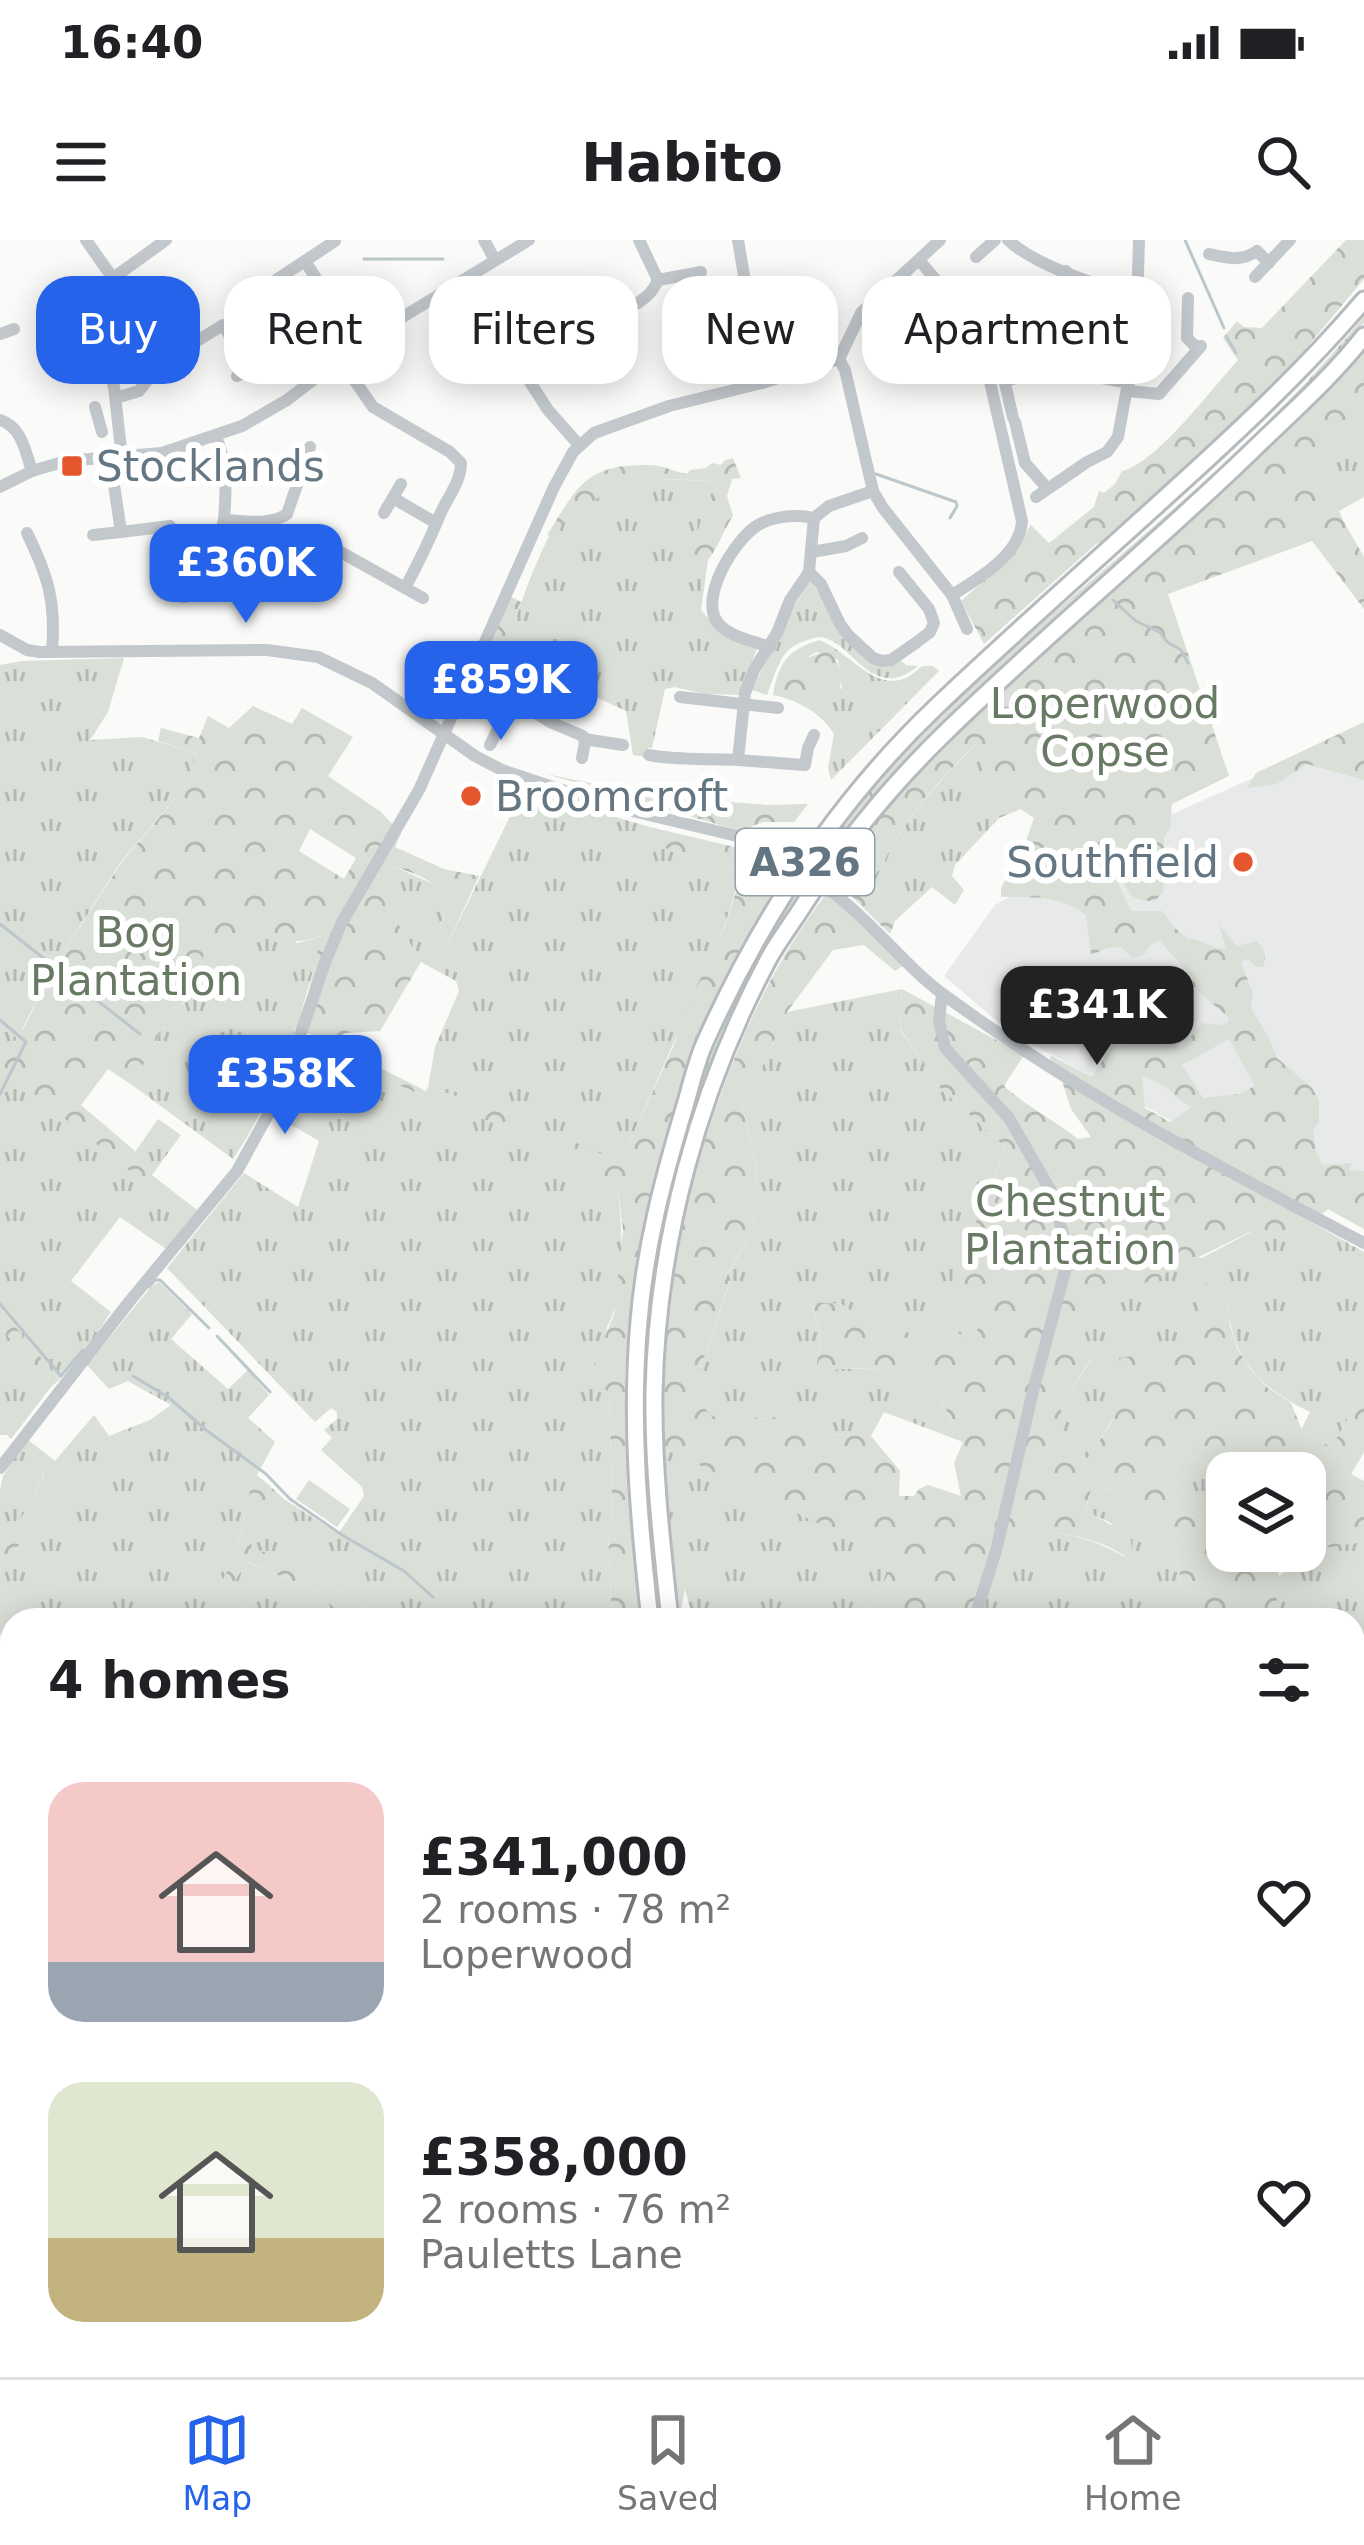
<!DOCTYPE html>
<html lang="en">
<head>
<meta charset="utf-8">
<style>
	body { margin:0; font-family:"DejaVu Sans",sans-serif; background:#f2f2f2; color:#202124; height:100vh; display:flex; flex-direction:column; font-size:45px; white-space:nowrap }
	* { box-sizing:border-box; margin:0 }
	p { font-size:39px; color:#757577 }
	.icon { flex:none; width:66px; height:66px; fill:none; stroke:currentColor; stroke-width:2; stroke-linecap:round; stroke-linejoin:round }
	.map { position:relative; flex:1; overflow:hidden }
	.drawer { position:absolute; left:0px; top:1368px; width:1365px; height:771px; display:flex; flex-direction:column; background:#fff; border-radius:36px 36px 0 0; box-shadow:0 6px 30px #0003 }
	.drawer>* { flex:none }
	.hud { position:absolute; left:36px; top:36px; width:1293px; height:108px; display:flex; gap:24px }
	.tools { position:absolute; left:1206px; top:1212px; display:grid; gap:24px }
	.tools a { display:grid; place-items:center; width:120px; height:120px; border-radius:24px; background:#fff; box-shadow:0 6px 30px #0003; font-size:60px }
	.price { position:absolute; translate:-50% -102px; padding:0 27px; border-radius:24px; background:#2563eb; color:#fff; font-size:39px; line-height:78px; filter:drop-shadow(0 3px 6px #0008) }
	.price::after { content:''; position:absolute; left:50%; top:72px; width:36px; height:27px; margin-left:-18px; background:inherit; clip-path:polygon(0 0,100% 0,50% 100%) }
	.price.on { background:#222; color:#fff }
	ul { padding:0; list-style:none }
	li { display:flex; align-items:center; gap:36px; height:300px; padding:0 48px }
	li span { display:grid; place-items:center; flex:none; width:336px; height:240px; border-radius:36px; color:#555 }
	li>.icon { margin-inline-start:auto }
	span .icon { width:144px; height:144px; fill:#fffc; stroke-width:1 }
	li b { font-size:51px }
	h2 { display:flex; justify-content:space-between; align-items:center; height:144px; padding:0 48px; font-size:51px }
	.chip { padding:0 42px; border-radius:36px; background:#fff; box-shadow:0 6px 30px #0003; font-size:42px; line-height:108px }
	.chip.on { background:#2563eb; color:#fff }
	.status { display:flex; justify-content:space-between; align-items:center; height:84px; padding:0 60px; background:#fff; direction:ltr }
	.status svg { height:33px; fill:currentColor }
	header { display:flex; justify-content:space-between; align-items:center; height:156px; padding:0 48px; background:#fff; font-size:54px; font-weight:800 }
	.tabs { display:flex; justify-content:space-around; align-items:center; height:168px; border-top:3px solid #e0e0e0; background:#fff; font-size:33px; color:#757577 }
	.tabs a { display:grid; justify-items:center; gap:6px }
	.tabs .on { color:#2563eb }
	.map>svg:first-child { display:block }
	.built { fill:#e8e9e9 }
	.grass { fill:url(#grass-tufts); fill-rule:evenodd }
	.forest { fill:url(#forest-crowns); fill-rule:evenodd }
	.pitch { fill:#dadfd7 }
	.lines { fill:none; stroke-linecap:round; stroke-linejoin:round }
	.stream { stroke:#bbc7cb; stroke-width:3 }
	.major-casing { stroke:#b5babe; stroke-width:21 }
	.minor { stroke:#c3c8cc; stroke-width:12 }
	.major { stroke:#fff; stroke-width:15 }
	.minor-bridge { stroke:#c3c8cc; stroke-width:12 }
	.poi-dot { fill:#e4572e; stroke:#fff; stroke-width:4.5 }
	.labels { text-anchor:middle; stroke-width:12; stroke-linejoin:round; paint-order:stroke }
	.shield { fill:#fff; stroke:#939fa8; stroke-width:3 }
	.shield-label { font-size:39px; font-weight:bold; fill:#657683 }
	.poi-label { font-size:42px; fill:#657683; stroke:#fff; text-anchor:start }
	.park-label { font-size:42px; fill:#687a64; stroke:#fff }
</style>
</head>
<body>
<div class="status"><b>16:40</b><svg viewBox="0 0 49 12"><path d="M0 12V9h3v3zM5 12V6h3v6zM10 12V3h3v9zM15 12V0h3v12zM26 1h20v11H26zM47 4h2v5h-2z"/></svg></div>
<header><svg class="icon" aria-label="menu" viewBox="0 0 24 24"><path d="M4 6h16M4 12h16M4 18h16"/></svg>Habito<svg class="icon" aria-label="search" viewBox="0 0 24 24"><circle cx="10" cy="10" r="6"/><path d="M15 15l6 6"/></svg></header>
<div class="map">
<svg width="1364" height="2137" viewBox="0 0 1364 2137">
	<defs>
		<pattern id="grass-tufts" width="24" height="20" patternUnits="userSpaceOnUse" patternTransform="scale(3)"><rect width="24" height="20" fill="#dadfd7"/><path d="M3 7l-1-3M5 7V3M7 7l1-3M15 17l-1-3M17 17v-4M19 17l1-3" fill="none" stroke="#b4b9b4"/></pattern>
		<pattern id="forest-crowns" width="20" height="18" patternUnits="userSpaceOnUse" patternTransform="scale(3)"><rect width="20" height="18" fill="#dadfd7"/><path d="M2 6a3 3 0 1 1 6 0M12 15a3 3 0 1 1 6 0" fill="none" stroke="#b4b9b4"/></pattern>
	</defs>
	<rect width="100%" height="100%" fill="#fafaf8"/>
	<path class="built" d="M1307 514 1364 533V989L1006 789 944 736 995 665 1114 600Z"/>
	<g class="grass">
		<path d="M1364 76V83L1299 157 1153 294 968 460 873 560 765 717 672 967 649 1231 664 1380H655C650 1320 640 1259 640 1199 639 1074 659 961 701 843 709 820 715 796 725 775 778 656 862 551 955 462 1090 333 1247 222 1364 76Z"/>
		<path d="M1364 166V257L1339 271 1321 232 1310 218 1354 179Z"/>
		<path d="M609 238 719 241 721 248 694 312 708 320 701 370 724 396 757 409 740 455 704 454 675 447 665 449 652 508H648L646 517 633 515 626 471 504 415C516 376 546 283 576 258 585 250 599 244 609 238Z"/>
		<path d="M809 342H812L827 367 876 424 899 419 906 425 918 426C871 465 852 399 820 397 814 397 808 400 802 402 793 405 786 411 781 420 775 431 771 444 767 455L752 450 788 376Z"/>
		<path d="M819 400C855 414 882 466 922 426H933L939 431 831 540 828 528 834 494C822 473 797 460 773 455 779 421 788 410 819 400ZM817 412 838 420 842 448 824 458 814 455 795 459 806 418Z"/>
		<path d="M124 418 108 472 90 500 142 497 196 513 190 541 120 623 55 726 22 789 0 774V425L22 421Z"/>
		<path d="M976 504 999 578 955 625 952 636 964 650 955 665 932 647 895 681 874 646C892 591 936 545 976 504Z"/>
		<path d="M523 550 650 587 645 601 742 633C733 652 730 674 721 694 690 766 659 837 627 908L611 919 510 874 428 847 435 807 459 751 456 741 421 722 377 649 395 627 438 646 448 661 440 689 448 703Z"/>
		<path d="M256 693 298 703 322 696C303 773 278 853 233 919L132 845 164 786 163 774C170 770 184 765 189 759 205 741 197 712 212 694L238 699Z"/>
		<path d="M902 749 900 789 938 846 1005 907 954 1060 978 1088 971 1104 936 1096 923 1104 890 1079 869 1083 841 1064 811 1063 821 1096 816 1129C853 1132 907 1117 934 1152 946 1167 954 1186 963 1202L884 1172 871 1196 824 1194 786 1175 761 1179 743 1175 727 1179 713 1176 691 1156 730 1042 725 1039 753 990 757 930 743 869 787 772Z"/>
		<path d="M0 786 17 798 1 827 145 943 130 919 158 879 181 895 152 935 197 970 166 1009 120 977 71 1041 111 1072 92 1101 59 1140 0 1068Z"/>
		<path d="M312 794 356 816 352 823 419 854 548 904 617 943C622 983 627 1051 607 1087L613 1283 608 1291 612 1380H379L324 1336 250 1307 271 1247 284 1259 338 1294 364 1256 362 1247 321 1210 332 1198 324 1190 337 1179V1172L331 1168 315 1182 167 1028 244 933 298 967 319 901 276 876Z"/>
		<path d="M1291 971 1364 1012V1151L1334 1203 1327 1205 1303 1193 1301 1190 1310 1172C1261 1148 1231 1120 1228 1063L1181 1115 1160 1113 1125 1143 1120 1168 1087 1219 1061 1208V1165L1091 1120 1078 1091 1098 1066 1198 1017 1202 1018Z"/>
		<path d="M159 1042 192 1074 171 1099 228 1149 248 1130 269 1155 248 1178 275 1202 251 1246 237 1310 204 1380H12V1414L5 1406 0 1392V1331L62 1246 44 1233C34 1255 22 1286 0 1299V1250L3 1236 27 1199 55 1221 94 1175 109 1196 150 1180 171 1165 128 1141 109 1149 87 1125 151 1047Z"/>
		<path d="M0 1087 51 1147 11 1199 7 1195H0Z"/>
		<path d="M660 1208 679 1215 896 1321 864 1380H693L685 1349 679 1380H676Z"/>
		<path d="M1184 1213 1227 1234V1290L1181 1272 1162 1251Z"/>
		<path d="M1111 1248 1165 1293 1176 1310 1181 1341 1189 1353 1199 1380H977L1009 1297C1049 1286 1089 1296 1125 1317L1111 1283 1085 1271 1091 1250Z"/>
		<path d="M1364 1298V1562L1353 1552V1380H1276L1277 1358 1266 1311H1271L1279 1336C1292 1329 1293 1315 1307 1310 1325 1303 1346 1308 1364 1298Z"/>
		<path d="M246 1322 316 1351 348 1380H255L226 1353Z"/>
		<path d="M1364 1829V2018L1353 1971V1839Z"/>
		<path d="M12 1953V2096L0 2097V1954Z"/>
		<path d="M1353 2055 1364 2083V2137H1150L1143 2127H1353Z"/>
		<path d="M12 2112V2127H523L520 2137H0V2114Z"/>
		<path d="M636 2127H803L804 2137H621Z"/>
		<path d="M1015 2127H1129L1136 2137H982Z"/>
	</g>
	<g class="forest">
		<path d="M1346 0H1364V39L1267 155 1107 300 1096 304 984 404 961 361 1008 319 1031 285 1049 303 1094 267 1099 251 1104 253 1115 244 1122 231C1156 224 1213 147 1238 120L1223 98 1237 81 1244 87 1262 88Z"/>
		<path d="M1364 108V166L1355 179 1310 218 1321 232 1344 282 1364 317V369L1312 301 1168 354 1229 536 1172 564 1170 588 1164 597 1163 652 1155 661C1137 661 1129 658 1123 640L1118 643 1131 671H1162L1175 688 1188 699C1202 698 1212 710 1226 709L1219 685 1237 706 1257 701C1265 710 1267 716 1263 727H1256L1248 719 1241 722 1253 754 1251 768 1270 800 1277 818 1312 848 1319 860V883L1313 889 1315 909 1322 925 1352 923 1349 930 1364 931V989L1328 969 1303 990 1250 992 1098 1066 1078 1091 1091 1119 1061 1165V1208L1087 1219C1112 1180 1131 1167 1119 1118L1160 1112 1181 1114 1190 1095 1204 1090 1196 1043 1217 1044 1228 1063 1230 1086 1237 1108 1250 1129 1267 1147 1291 1163 1302 1190 1327 1205 1334 1203 1364 1151V1212L1351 1234 1364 1241V1298L1357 1303 1305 1311V1233L1227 1234 1184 1213 1162 1251 1181 1272 1227 1290V1311H1266L1277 1358 1276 1380H1199L1189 1353 1181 1341 1176 1310 1165 1293 1111 1248 1091 1250 1085 1270 1130 1296 1134 1319C1123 1316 1117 1311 1107 1306 1076 1293 1041 1288 1009 1298L977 1380H864L895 1321 679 1215 660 1208C664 1171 661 1135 664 1098 667 1067 672 1036 676 1006 682 967 695 929 708 891 736 807 772 723 827 653L904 725 895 731 864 705 833 710 787 772 743 869 757 931 753 990 725 1038 730 1041 691 1156 713 1176 727 1179 743 1175 762 1179 786 1175 824 1194 871 1196 900 1231 899 1256H914L919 1249 928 1245 961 1256 954 1223 963 1202C954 1186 946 1166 934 1152 907 1119 853 1130 816 1130L821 1096 811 1062 841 1064 869 1083 890 1079 923 1104 936 1096 946 1083 971 1103 978 1088 954 1060 956 1027 994 941 1005 907 938 846 900 788 902 749 1024 815 1004 846C1027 867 1054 880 1078 899L1091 897 1071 869 1061 838 1052 832 1050 815 1092 837 1115 801 1110 797 1113 792 1090 774 1116 782 1128 777C1127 764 1120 755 1118 742L1123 736H1138L1145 731 1157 742 1143 765 1144 776 1181 808 1203 783 1219 785 1227 783 1229 778 1192 746 1193 738 1159 700 1149 706 1144 715 1133 718 1120 707 1107 708 1091 715 1086 675C1060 655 1033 657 1001 657V648L1024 607 1034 578 1021 569 999 578 975 505C935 544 892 592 874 646L895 681 890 694 834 639C899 532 1000 451 1093 367 1172 295 1250 221 1330 149ZM1229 799 1255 846 1239 854 1203 858 1182 825ZM1142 835 1166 847 1181 861 1192 867 1170 882 1145 868Z"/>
		<path d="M733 218 741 238 732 239 727 256 733 276C723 291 719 306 708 320L694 315C693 290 711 265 714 241 681 240 652 236 620 248 601 254 588 267 568 271L558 290 550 296 547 295C579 245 585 224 650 225 663 225 674 232 687 234L690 230 706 228 712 223 721 225 725 220Z"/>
		<path d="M510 356 521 362 505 414 537 430 523 457H499L470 444Z"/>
		<path d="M829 411C840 422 845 442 837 457 822 459 811 456 795 459L780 450 778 440 789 424 801 416 806 418Z"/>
		<path d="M253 466 292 484 302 468 353 497 328 536 381 572 401 593 395 607 444 629 479 636 447 705 440 690 448 661C433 639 419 635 395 627L377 649 421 722 380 791 345 793 342 797 375 815 370 823 426 851 428 847 510 874 611 918 627 908 674 805 688 765 724 688 742 633 644 601 650 587 751 611 790 631C775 657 758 683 743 710 690 811 654 919 637 1032 631 1073 624 1118 625 1160 626 1234 633 1307 641 1380H612L608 1291 613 1283 609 1152 589 1138 614 1074 623 990 617 943 548 904 419 854 352 824 355 815 295 787 308 754 321 696C295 704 280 705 256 693L238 699 229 706 212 695C199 713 204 738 190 756 184 764 173 769 164 774V786L132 845 108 829 81 865 135 911 131 919 152 935 146 944 0 827 17 798 0 786V774L23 789 55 726 121 623 190 541 196 513 158 501 161 488 199 498 208 476 229 488ZM310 589 356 618 344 639 299 611Z"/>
		<path d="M1364 482V540L1307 524 1277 544 1247 548 1256 533Z"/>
		<path d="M546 534 658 557 770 565 808 564 794 582H763L740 591Z"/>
		<path d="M0 1068 59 1140 51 1147 0 1087Z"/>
		<path d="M45 1232 60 1237 62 1246 0 1331V1299C22 1286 34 1255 45 1232Z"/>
		<path d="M257 1235 271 1247 251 1307 324 1336 379 1380H348L316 1351 247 1322 227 1353 255 1380H204L237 1310 251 1246Z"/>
		<path d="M1353 1552 1364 1562V1829L1353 1839Z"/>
	</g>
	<path class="pitch" d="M309 1240 350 1269 337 1287 296 1259Z"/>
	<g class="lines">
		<g class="stream">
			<path d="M1185 0 1224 88"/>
			<path d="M364 19H443"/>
			<path d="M1226 96 1236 113"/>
			<path d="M554 101 562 118"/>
			<path d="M876 234 956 262 957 266 950 278"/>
			<path d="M1113 360 1136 381 1161 393 1167 402 1181 410 1188 423"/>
			<path d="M0 684 140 794"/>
			<path d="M0 780 26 802 0 854"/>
			<path d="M149 1047 155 1040H160L209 1088"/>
			<path d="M0 1064 61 1136 83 1110"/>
			<path d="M217 1096 270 1152"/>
			<path d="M133 1136 168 1157 206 1190 266 1234 290 1259 342 1295 404 1331 433 1357"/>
		</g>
		<g class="major-casing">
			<g id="major">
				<path d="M650 1380C639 1281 630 1181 639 1081 645 1008 663 939 684 869 691 846 696 821 706 800 762 676 838 560 937 466 1016 391 1098 319 1178 246 1243 187 1307 127 1364 60"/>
				<path d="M670 1380C662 1305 653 1229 654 1153 657 1002 698 851 769 718 778 702 789 687 799 672 842 605 891 545 948 490 1048 393 1156 304 1256 207 1293 171 1332 137 1364 96"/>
				<path d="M0 1437 12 1458"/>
				<path d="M918 2127 928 2137"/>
				<path d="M552 2137 554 2127"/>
				<path d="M563 2137 566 2127"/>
				<path d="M591 2137 595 2127"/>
			</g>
		</g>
		<g class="minor">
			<path d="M86 0 112 37"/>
			<path d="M484 0 495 20"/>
			<path d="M639 0 658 40"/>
			<path d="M738 0 762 143"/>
			<path d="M1008 0C1032 23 1105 51 1139 53"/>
			<path d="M1209 14C1226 18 1242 22 1257 11L1269 23"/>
			<path d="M976 17 995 0"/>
			<path d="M919 20 978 90 1022 281C1020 315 978 339 952 355"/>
			<path d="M305 21 324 51 344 68 365 100"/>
			<path d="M1066 31 1057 48 1036 70 1049 91 1057 125 1065 131 1129 143"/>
			<path d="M1255 37 1290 0"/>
			<path d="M270 44 335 1"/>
			<path d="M960 46 1002 93 1009 110"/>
			<path d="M472 52 548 170 579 205"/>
			<path d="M1188 58 1187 98 1198 109"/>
			<path d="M597 82C619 72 649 64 658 40L701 32"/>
			<path d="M0 94 14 89"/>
			<path d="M1005 111 1051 101"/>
			<path d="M998 113 1013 178"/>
			<path d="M339 118 373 167 450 212 461 223C461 243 446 259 439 277 429 301 418 324 405 348"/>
			<path d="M839 119 845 130 873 251 883 268 952 355 967 389"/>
			<path d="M237 136 261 121"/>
			<path d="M1004 141 1025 136"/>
			<path d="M1128 151 1159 154 1201 106"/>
			<path d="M116 158 139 151 161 123 223 85 250 128"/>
			<path d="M95 167 102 192"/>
			<path d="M0 180C22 187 25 211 32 231"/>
			<path d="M1015 182 1025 223 1047 248"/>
			<path d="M216 197C228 222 226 253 224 280"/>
			<path d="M110 218 121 292 170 286"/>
			<path d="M122 218 114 147 90 69V59L95 51 166 0"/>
			<path d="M0 247 32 231 66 221 162 213 242 186 287 160 365 100 529 0"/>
			<path d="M1036 257 1087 222 1107 212 1118 197 1136 99 1139 0"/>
			<path d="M393 258 436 283"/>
			<path d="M384 273 401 244"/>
			<path d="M814 278 809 332 790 360 777 393 754 430 745 453 738 520 805 525 808 508 814 495"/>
			<path d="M27 293C49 338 56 363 52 412"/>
			<path d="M93 295 121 292"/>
			<path d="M328 305 423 358"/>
			<path d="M812 312 846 306 862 298"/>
			<path d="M214 328 257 326 258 342"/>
			<path d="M809 332 821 344 840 384 848 395 873 418 882 421 891 420 917 402 930 392 934 383 929 369 899 332"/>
			<path d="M184 357 199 353 208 346 224 280C245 281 269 286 287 274L310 207"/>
			<path d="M0 395 27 410 40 412 267 410 318 417 372 443 475 516 502 530 607 565 737 596 789 623"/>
			<path d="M770 407C754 401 729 397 718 383 698 358 735 299 758 285 774 276 796 274 814 278L829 266 873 251"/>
			<path d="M464 448 500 463 521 464 550 482 583 496 585 502 582 518"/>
			<path d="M680 457 778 468"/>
			<path d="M584 499 623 505"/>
			<path d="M490 505 504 477 507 464"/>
			<path d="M649 515C680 521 708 518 738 520"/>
			<path d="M832 652C874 683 905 727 947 757 1078 853 1221 928 1364 1003"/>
			<path d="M942 754 939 780 945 808 1009 878 1052 953 1069 1016 1033 1151 996 1311 974 1380"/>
			<path d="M0 1228 129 1062 237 931 281 851 326 720 342 682 419 550 554 247 573 212 594 193 669 166 762 143 839 119 861 73 940 0"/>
			<path d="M0 1474 12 1467"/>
			<path d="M0 1518 12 1537"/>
			<path d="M0 1568 12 1561"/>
		</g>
		<use href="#major" class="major"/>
		<path class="minor-bridge" d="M789 623 832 652"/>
	</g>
	<g class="poi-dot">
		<rect x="60" y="214" width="24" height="24" rx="6"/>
		<circle cx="471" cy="556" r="12"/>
		<circle cx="1243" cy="622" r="12"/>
	</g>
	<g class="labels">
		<rect class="shield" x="736" y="589" width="138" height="66" rx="9"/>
		<g class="shield-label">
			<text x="805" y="636">A326</text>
		</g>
		<g class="poi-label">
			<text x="96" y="241">Stocklands</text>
			<text x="495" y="571">Broomcroft</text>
			<text x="1219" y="637" text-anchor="end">Southfield</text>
		</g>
		<g class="park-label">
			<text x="1105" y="478">Loperwood<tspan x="1105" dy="48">Copse</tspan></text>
			<text x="136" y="707">Bog<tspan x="136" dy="48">Plantation</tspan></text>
			<text x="1070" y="976">Chestnut<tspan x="1070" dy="48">Plantation</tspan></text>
		</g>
	</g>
</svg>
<div class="tools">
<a><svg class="icon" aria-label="layers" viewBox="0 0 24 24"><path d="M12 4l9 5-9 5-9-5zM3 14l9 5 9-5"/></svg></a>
</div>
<b class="price" style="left:246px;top:386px">£360K</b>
<b class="price" style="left:501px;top:503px">£859K</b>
<b class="price on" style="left:1097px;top:828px">£341K</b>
<b class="price" style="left:285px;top:897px">£358K</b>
<div class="hud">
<a class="chip on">Buy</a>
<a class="chip">Rent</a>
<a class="chip">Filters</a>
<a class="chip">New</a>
<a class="chip">Apartment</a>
</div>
<section class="drawer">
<h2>4 homes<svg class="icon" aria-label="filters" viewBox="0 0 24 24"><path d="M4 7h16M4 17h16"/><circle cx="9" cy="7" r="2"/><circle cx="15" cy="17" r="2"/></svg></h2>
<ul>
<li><span style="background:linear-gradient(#f6c9c9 75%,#9aa5b1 0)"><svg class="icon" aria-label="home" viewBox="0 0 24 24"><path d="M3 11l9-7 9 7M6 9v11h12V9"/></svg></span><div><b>£341,000</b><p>2 rooms · 78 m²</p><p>Loperwood</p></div><svg class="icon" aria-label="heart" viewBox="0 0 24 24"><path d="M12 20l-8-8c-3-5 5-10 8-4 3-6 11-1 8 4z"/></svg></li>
<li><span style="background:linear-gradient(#dfe7d0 65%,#c2b280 0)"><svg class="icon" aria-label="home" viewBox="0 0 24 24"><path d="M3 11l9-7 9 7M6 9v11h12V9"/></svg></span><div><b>£358,000</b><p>2 rooms · 76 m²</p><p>Pauletts Lane</p></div><svg class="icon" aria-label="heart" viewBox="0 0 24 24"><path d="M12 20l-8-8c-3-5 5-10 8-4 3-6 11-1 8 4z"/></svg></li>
</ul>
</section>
</div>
<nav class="tabs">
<a class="on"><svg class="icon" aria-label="map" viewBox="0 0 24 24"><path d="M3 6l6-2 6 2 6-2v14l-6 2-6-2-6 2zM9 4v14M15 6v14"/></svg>Map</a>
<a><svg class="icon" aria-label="saved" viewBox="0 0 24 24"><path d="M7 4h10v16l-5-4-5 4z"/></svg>Saved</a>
<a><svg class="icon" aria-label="home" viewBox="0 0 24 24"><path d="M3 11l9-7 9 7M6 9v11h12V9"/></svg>Home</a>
</nav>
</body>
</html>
